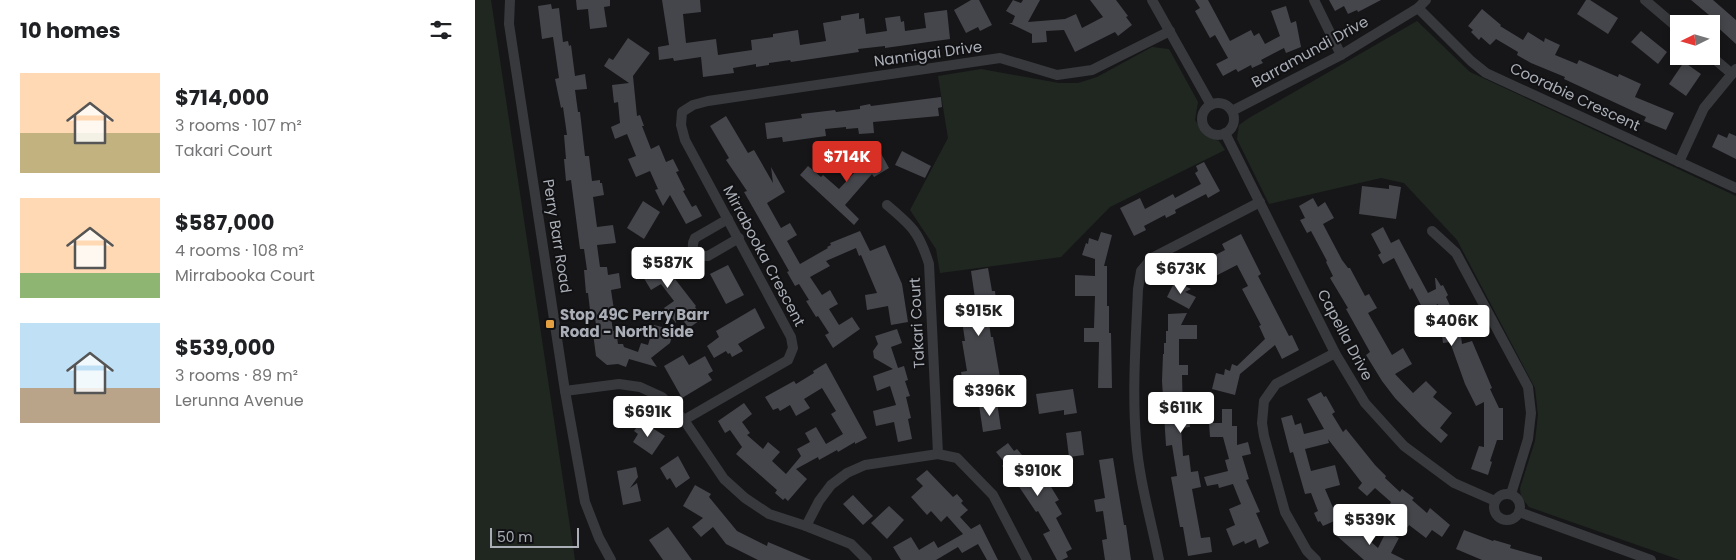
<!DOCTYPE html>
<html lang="en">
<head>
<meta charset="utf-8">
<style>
	body { margin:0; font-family:Poppins,sans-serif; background:#f2f2f2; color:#202124; height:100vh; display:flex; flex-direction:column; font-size:19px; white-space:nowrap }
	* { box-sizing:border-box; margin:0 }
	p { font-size:16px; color:#757577 }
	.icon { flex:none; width:28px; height:28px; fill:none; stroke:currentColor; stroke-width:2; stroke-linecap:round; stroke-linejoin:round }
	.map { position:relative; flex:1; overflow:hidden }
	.sheet { display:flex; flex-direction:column; background:#fff; width:475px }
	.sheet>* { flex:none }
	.needle { width:32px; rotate:265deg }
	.buttons { position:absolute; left:1195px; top:15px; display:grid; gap:10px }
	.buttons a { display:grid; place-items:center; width:50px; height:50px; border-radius:0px; background:#fff; box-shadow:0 2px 8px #0003; font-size:25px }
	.scale { position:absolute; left:15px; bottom:12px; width:89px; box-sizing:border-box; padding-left:5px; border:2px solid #a9aeb7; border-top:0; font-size:14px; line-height:18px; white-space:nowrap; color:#a9aeb7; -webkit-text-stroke:4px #111113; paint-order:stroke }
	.price { position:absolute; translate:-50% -42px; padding:0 11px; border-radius:5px; background:#fff; color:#222; font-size:16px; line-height:32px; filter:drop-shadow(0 1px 2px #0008) }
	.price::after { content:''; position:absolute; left:50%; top:30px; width:15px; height:11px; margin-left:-8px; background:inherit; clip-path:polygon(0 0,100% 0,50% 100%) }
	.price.current { background:#d93025; color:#fff }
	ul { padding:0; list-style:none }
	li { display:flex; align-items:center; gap:15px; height:125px; padding:0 20px }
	li span { display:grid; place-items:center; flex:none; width:140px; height:100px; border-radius:0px; color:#555 }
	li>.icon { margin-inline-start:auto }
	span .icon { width:60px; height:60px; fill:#fffc; stroke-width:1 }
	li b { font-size:21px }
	h2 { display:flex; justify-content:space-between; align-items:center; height:60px; padding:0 20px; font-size:21px }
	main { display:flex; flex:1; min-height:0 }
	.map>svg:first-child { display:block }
	.green { fill:#202721 }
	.building { fill:#45464b }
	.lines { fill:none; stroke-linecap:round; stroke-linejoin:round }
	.street { stroke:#37393c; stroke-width:10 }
	.poi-dot { fill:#e49f41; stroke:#111113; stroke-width:2 }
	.labels { text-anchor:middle; stroke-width:4; stroke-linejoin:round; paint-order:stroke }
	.street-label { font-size:15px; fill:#a9aeb7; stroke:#111113 }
	.poi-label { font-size:15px; font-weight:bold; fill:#a9aeb7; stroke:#111113; text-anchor:start }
</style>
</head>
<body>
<main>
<section class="sheet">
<h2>10 homes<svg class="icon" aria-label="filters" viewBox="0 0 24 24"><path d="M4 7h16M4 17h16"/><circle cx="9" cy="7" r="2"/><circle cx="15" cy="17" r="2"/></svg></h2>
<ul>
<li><span style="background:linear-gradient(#ffd9b3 60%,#c2b280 0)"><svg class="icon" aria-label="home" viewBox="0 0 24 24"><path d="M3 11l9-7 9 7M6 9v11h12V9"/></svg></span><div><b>$714,000</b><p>3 rooms · 107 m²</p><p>Takari Court</p></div></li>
<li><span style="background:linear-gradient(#ffd9b3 75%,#8fb573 0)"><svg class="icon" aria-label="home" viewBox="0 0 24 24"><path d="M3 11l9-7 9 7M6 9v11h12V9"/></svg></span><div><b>$587,000</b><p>4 rooms · 108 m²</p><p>Mirrabooka Court</p></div></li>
<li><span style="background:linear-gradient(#bfe0f5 65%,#b9a48a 0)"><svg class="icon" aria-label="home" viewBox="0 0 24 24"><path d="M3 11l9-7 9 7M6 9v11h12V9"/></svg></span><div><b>$539,000</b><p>3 rooms · 89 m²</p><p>Lerunna Avenue</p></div></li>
</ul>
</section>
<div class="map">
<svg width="1261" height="560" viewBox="0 0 1261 560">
	<rect width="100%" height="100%" fill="#161618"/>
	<g class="green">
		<path d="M0 0H16L100 560H0Z"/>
		<path d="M942 21 995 72 1261 196V560H1205L1054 507 1046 497 1045 488 1060 441 1063 415 1060 388 982 240 929 183 906 178 794 204 762 139 764 125 774 118Z"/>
		<path d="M677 47 694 49 723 102 720 120 730 135 744 141 750 150 635 207 586 257 465 273 461 249 435 210 473 138 463 76 506 69 584 83H603L622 77Z"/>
	</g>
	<g class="building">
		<path d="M101 0H135V6L129 7 132 27 115 29 113 9 102 10Z"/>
		<path d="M187 0H225L226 12 208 14 211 43 241 39 243 55 277 50 276 40 298 37V34L323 30 325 45 351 41 348 23 366 20V16L384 13V19L389 18 391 34 412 31 410 18 425 16 426 22 429 21 430 31 451 28 449 13 472 10 475 39 410 48V46L383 49 384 52 316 62 315 60 294 63V65L281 67V64L258 68 259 73 228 77 226 57 199 61 198 58 184 60 183 47 194 45Z"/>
		<path d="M496 0H504L517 25 505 31 503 27 491 33 479 10Z"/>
		<path d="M538 0 546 3 548 0H565L553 22 590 19 601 14 607 28 628 17 615 0H641L653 16 651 17 657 25 643 36 640 32 600 52 589 30 571 31 572 42 557 43V34L534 23H537L540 16 531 11Z"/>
		<path d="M720 0H733L755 41 776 30 779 36 784 33 790 44 805 36 796 11 811 6 816 23 821 21 826 47 811 53 809 48 786 60 788 63 777 68 776 65 763 72 761 69 748 76 741 64 753 58 740 35 735 38 720 11 725 8Z"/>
		<path d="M854 0H906L883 12 882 10 873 14 869 6 860 11Z"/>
		<path d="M1111 0H1115L1143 18 1133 34 1102 14Z"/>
		<path d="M1216 0H1238L1261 20V44L1238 23 1240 20Z"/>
		<path d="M76 4 77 9 84 8 88 42 93 41 94 46 96 45 100 76 110 74 112 89 100 90 103 112H105L110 156H114L117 181 125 180V183H127L129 195 118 197 122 227 138 225 141 243 122 245 125 267H132L133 275 144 273 146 288 136 290 139 310H135L138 331 141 330 143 344H148L149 347 163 352 166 343 173 345 179 325 199 330 195 343 176 358 182 367 154 359 151 367 143 364 132 365 121 356 118 333H122L119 310H115L113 293H111L109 270H112L109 249H105L96 180 91 181 89 159H91L89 135H92L88 107 86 108 80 79 84 78 78 37 67 39 63 6Z"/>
		<path d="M1007 9 1026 25 1025 26 1048 40 1053 32 1069 42 1070 38 1085 45 1080 55 1102 64 1104 60 1143 77 1144 74 1166 84 1160 97 1199 113 1191 130 1169 121 1171 117 1089 79 1090 77 1056 63 1042 55 1043 52 1021 39 1015 45 1006 37 1004 40 996 32 998 30 993 26Z"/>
		<path d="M1166 31 1192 52 1183 64 1156 42Z"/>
		<path d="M153 38 175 53 158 76 162 116 165 115 169 126H167L176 149 184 145 191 162 198 159 204 171 201 172 210 190 208 191 217 207 221 205 227 216 211 224 195 195 188 206 180 190 183 189 175 171 161 177 153 159 161 156 152 134 140 139 136 127 145 123 143 102 139 103 137 85 154 83 129 66 134 58 138 60Z"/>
		<path d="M1209 62 1226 74 1211 96 1194 84Z"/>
		<path d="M466 97 467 107 463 108 464 116 398 122 399 133 384 134 383 128 371 129V127L350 129 351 136 308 142 307 137 292 139 290 123 327 118 326 114 360 110 361 112 385 109V106L395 104 396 106Z"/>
		<path d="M251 116 273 153 279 150 298 183 296 167 310 192 292 203 306 228 315 223 322 235 312 241 325 264 353 248 352 247 356 245 355 243 385 231 395 251 410 245 427 284 433 322 416 325 413 306 392 310 390 295 402 293 386 255 384 256 381 248 351 261 355 266 335 277 347 295 355 290 363 304 354 309 364 325 377 317 385 329 358 348 350 335 354 333 343 316 341 317 331 301 334 300 324 284 320 286 312 272 314 271 269 192 272 191 251 160 254 158 235 126Z"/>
		<path d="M1254 133 1261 136V159L1237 147 1243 134 1252 138Z"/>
		<path d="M404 150 414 168 399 177 397 174 370 205 384 219 379 225 325 175 333 166 346 177 348 175 364 189 382 170 379 165Z"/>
		<path d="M427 151 456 166 450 178 420 165Z"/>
		<path d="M729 162 745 191 733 198 731 194 700 210 701 213 691 218 690 215 669 226 671 230 659 236 645 208 665 198 670 209 698 194 700 198 726 184 720 173 723 171 721 166Z"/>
		<path d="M914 185 926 187 921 219 884 214 887 186 914 189Z"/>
		<path d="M838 198 843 207 850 202 859 218 848 224 867 260 873 268H875L890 296 894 294 902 308 893 313 917 355 928 348 937 364 920 374 938 393 951 381 962 392 958 397 977 413 965 428 973 435 966 443 947 426 920 398 907 381 891 355 895 352 871 309 873 308 855 278 858 276 851 262 852 261 836 231 832 233 825 220 830 218 824 206Z"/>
		<path d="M168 201 185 212 169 239 152 228Z"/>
		<path d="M908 227 916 243 924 239 953 293 961 289 960 278H961L966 286 968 285 973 295 971 297 982 320H984L987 344 997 341 1017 388 1015 389 1024 408H1028V440H1022L1015 461 1017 462 1013 475 996 469 1004 446 1009 447V402L1001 406 990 384 975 342 968 343 963 304 949 311 937 288 935 290 919 258 908 264 903 255 906 253 896 234Z"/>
		<path d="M626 232 637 235 629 266H632V306H634V333H636L637 388H623L624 342H609V328H619L620 296H600V275L620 276V259L607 255 611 243 613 244 614 238 623 241Z"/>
		<path d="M766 234 786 274 783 276 814 336 817 335 824 350 807 359 800 345 765 374 760 395 737 389 741 373 749 375 750 369 755 371 757 364 762 366 790 339 784 326 786 325 767 289 773 286 762 265 725 284 717 267 750 250 747 244Z"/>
		<path d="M176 249 197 282 200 279 221 306 220 307 228 318 214 328 203 314 201 323 189 308 199 301 186 284 176 290 158 260Z"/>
		<path d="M253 265 269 295 251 304 235 274Z"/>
		<path d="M513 268 517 291H520L521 300 511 301 516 337H518L526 383 503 387V390L492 391 491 389H489L486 372 492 371 487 341H490L485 307 501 305 496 271Z"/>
		<path d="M700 281 716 289 710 292 721 297 714 309 692 297Z"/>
		<path d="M280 308 290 328 263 344 268 351 257 357 255 353 253 354 251 351 239 358 232 346 244 337 241 331Z"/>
		<path d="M712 313 706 325H722V339H704V365H713V375H707L708 415 714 414 715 427 706 428 708 456 714 455 716 472 723 471 726 487 717 489 726 538 735 537 737 552 713 556 708 527H705L696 477 702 476 697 445 691 446 687 381 688 354H689V343H691V331H693V314Z"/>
		<path d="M422 329 427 343 416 347 423 368 429 366 433 380 430 381 435 396 431 397 436 418 433 419 437 439 423 442 419 422 401 426 398 411 421 405 415 386 402 391 398 376 418 369 399 358 398 351 403 344 400 336Z"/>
		<path d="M208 355 214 365 230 356 238 371 233 374 237 380 207 398 189 366Z"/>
		<path d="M351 363 392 438 380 444V442L363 452 362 450 344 460 343 457 321 469 332 479 313 501 310 498 308 500 300 493 302 490 261 454 267 447 255 430 250 433 243 421 269 403 277 414 267 422 275 433 272 435 288 449 293 442 305 452 297 461 311 474 326 456 322 449 335 442 330 433 341 427 351 444 368 434 356 414 361 411 347 388 329 399 335 408 321 416 315 405 305 411 303 408 298 410 290 397 319 381 321 384 339 373 338 371Z"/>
		<path d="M598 389 602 413 589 415V410L564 414 561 394Z"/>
		<path d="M846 392 849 397 851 396 860 412 857 414 868 432 871 429 900 465 911 476 910 478 925 492 927 489 939 498 937 500 952 513 955 508 975 525 967 537 957 530 951 538 934 525 932 528 923 520 927 514 915 504 916 502 900 488 892 496 883 488 887 483 853 439 854 443 830 449 836 471 860 465 865 485 850 489 859 510 862 509 866 518 848 526 845 521 843 522 839 513 843 511 836 493 830 494 818 452 815 453 806 418 817 415 820 425 826 423 829 434 849 429 832 399Z"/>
		<path d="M522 402 526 429 508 432 504 405Z"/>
		<path d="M747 409H757V426H762V445L773 442 776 454 767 456 774 479 771 480 785 512 781 513 794 543 784 548 781 539 770 544 769 541 758 546 751 529 760 525 754 509 766 504 758 484 744 488 743 484 732 486 729 477 753 471 750 460 754 459 748 437H735L734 423H747Z"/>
		<path d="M166 421 190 436 177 455 158 442 163 434 159 431Z"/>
		<path d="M606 431 609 455 594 457 591 433Z"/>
		<path d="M533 443 539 451 542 449 557 467 563 463 575 481 573 482 584 500 580 502 587 514 581 518 597 549 591 552 593 557 587 560H582L568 534 575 531 563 511 561 512 534 472 533 473 527 466 530 463 521 452Z"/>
		<path d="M203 456 215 478 201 488 195 478 192 480 185 468Z"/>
		<path d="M638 458 649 525H651L656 560H630L627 540 632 539 628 511 621 512 619 500 630 498 624 460Z"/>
		<path d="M161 467 163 477 155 488 162 483 166 501 148 505 142 471Z"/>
		<path d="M452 470 478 497 482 494 488 501 486 503 493 510 485 517 496 529 505 524 523 560H512L503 544 487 553 483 547 461 560H426L418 547 436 537 444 550 459 541 463 548 488 534 472 516 466 522 456 511 452 515 436 497 448 486 441 479Z"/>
		<path d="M220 485 236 494 234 497 262 531 292 546 293 542 336 560H283L251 544 238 527 226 537 217 527 228 518 208 506Z"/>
		<path d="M378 495 398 516 388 525 368 504Z"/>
		<path d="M414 506 429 520 412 539 396 523Z"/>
		<path d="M878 526 903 548 911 532 924 538 916 553 930 560H889L862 536 870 528 872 533Z"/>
		<path d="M193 527 217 560H188L174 540Z"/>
		<path d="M989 530 1018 541 1019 540 1036 545 1035 548 1067 557V560H1007L981 549Z"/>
	</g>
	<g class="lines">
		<g class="street">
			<path d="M35 0 34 24 90 391 110 502 124 538 136 560"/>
			<path d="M677 0 736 105"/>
			<path d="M839 0 866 55"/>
			<path d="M1170 0 1204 29"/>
			<path d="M943 8 996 61 1011 73 1261 188"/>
			<path d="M1236 56 1257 74"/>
			<circle cx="743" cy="119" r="16"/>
			<path d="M757 111 866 55 943 8 951 0"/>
			<path d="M750 133 860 353 890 403 929 446 979 483 1020 501"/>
			<path d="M1204 162 1229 108 1261 69"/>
			<path d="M412 205C437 226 444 232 454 264L463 454"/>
			<path d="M253 219 220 238C214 249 222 257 233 256L264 238"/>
			<path d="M957 231 981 253 1053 387 1056 413 1053 439 1036 494"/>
			<path d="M90 391 144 384 165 387 187 397 209 420 249 479 270 498 294 514 331 526 376 544 392 560"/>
			<path d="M209 420 313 360 318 348 316 337 210 140 206 125 207 112 218 105 233 101 525 58 582 75 617 70 695 31"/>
			<circle cx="1032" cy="507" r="13"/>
			<path d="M1044 512 1176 560"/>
			<path d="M331 526 344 501 356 485 372 473 390 465 463 454 482 458 518 495 552 560"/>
			<path d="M684 560C676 520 664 480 661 439 657 389 661 339 663 289L666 271 677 258 785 202"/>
			<path d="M841 560 832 551 810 512 789 436 787 423 789 401 801 384 860 353"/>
		</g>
	</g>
	<rect class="poi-dot" x="70" y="319" width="10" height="10" rx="2.5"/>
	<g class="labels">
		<g class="street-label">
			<text transform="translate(835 52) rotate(-29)" y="5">Barramundi Drive</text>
			<text transform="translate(453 54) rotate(-8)" y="5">Nannigai Drive</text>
			<text transform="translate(1100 97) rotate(25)" y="5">Coorabie Crescent</text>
			<text transform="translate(82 236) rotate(81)" y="5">Perry Barr Road</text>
			<text transform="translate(289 256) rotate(62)" y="5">Mirrabooka Crescent</text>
			<text transform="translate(442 323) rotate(-93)" y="5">Takari Court</text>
			<text transform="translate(870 335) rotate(62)" y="5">Capella Drive</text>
		</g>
		<g class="poi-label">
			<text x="85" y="320">Stop 49C Perry Barr<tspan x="85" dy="17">Road - North side</tspan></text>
		</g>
	</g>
</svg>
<div class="buttons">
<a><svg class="needle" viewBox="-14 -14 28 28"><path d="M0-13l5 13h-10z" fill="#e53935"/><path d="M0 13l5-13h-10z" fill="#757577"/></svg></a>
</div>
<div class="scale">50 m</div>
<b class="price current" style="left:372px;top:183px">$714K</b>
<b class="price" style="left:193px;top:289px">$587K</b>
<b class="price" style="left:706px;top:295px">$673K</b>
<b class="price" style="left:504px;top:337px">$915K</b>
<b class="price" style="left:977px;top:347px">$406K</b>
<b class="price" style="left:515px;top:417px">$396K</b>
<b class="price" style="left:706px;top:434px">$611K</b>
<b class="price" style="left:173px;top:438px">$691K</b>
<b class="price" style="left:563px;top:497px">$910K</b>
<b class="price" style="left:895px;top:546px">$539K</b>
</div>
</main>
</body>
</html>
